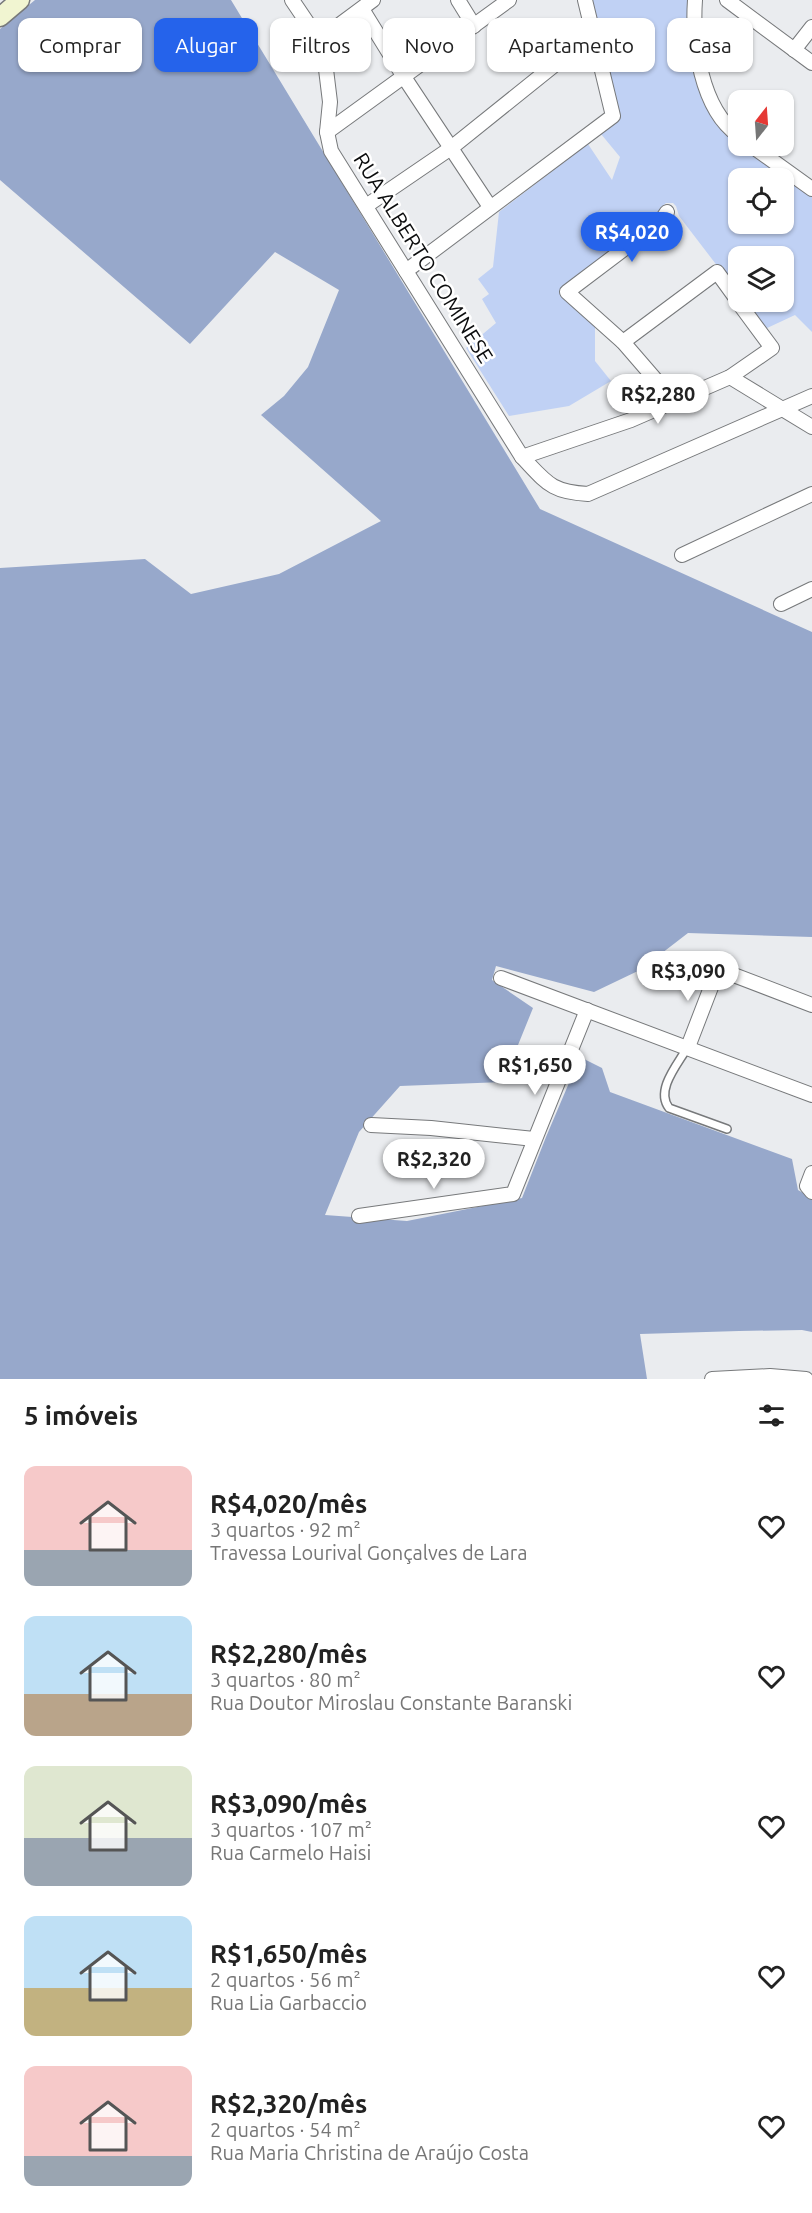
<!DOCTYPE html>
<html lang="pt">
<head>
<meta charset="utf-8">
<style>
	body { margin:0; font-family:Ubuntu,sans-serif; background:#f6f6f6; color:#222; height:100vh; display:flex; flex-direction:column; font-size:22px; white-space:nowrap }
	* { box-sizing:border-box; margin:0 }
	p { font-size:20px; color:#767676 }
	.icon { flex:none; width:33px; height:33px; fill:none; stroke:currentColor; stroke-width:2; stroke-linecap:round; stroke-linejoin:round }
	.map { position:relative; height:1379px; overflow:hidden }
	.details { display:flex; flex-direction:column; background:#fff; flex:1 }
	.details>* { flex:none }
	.banner { position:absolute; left:18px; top:18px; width:777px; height:54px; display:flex; gap:12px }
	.needle { width:39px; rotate:17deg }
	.buttons { position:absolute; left:728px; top:90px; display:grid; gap:12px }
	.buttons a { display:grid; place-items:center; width:66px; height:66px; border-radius:12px; background:#fff; box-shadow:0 2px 4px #0004; font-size:30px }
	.price { position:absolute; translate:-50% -51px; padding:0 14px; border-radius:21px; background:#fff; color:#222; font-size:20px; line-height:39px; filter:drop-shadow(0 2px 3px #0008) }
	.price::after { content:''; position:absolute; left:50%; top:36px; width:18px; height:14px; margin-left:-9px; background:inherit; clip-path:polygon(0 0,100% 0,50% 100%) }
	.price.active { background:#2563eb; color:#fff }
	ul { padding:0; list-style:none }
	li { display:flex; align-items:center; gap:18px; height:150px; padding:0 24px }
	li span { display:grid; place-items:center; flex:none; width:168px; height:120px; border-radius:12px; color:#555 }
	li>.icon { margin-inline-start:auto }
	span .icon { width:72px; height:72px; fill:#fffc; stroke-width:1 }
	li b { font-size:26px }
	h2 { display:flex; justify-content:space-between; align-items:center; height:72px; padding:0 24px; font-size:26px }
	.pill { padding:0 21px; border-radius:12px; background:#fff; box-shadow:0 2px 4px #0004; font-size:21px; line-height:54px }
	.pill.active { background:#2563eb; color:#fff }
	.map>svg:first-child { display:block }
	.green { fill:#c0d1f4; fill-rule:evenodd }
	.forest { fill:#97a8cb }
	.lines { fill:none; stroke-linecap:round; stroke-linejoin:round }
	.lane-casing { stroke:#77797b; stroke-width:10 }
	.street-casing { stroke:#77797b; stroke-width:16 }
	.secondary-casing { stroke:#77797b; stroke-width:21 }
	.lane { stroke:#fff; stroke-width:7 }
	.street { stroke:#fff; stroke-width:14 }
	.secondary { stroke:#f1f5d1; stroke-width:18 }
	.labels { text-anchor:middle; stroke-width:5; stroke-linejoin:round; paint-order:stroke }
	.street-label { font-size:21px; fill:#0b0c0d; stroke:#fff }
</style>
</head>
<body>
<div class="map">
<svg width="812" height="1379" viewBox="0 0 812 1379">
	<rect width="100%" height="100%" fill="#eaecef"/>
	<path class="green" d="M591 0H691L694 58 738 141V146H744L812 194V332L795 315 765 329 745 302H783V256H738V293L679 216 676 206 673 203H666L660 208 658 219 560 292 595 327V361L611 381 569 406 509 416 466 348 496 323 482 299 489 294 478 279 493 267 499 212 588 144 612 180 620 157 601 134 618 119ZM738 178H783V224H738Z"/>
	<path class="forest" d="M35 0H231L540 509 812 632V937L688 933 640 970 594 992 496 966 492 980 533 1008 503 1082 400 1086 359 1132 325 1215 407 1221 522 1198 546 1137 580 1057 602 1068 610 1092 792 1159 798 1190 812 1198V1332L802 1330 739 1331 640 1334 647 1379H0V568L145 559 191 594 279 574 381 521 261 415 284 396 308 367 339 290 275 252 190 344 0 180V29Z"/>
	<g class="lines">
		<g class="lane-casing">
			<path id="lane" d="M687 1048C678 1064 655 1090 669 1108L727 1129"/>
		</g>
		<g class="street-casing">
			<g id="street">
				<path d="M292 0 319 40 324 53 330 102 327 132 331 151 522 457C547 483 551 492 588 494L812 396"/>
				<path d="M458 0 474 26"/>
				<path d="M695 0C692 42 701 109 738 135"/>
				<path d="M727 0 812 63"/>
				<path d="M362 9 404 77 490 207"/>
				<path d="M319 40 373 0"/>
				<path d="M794 50 812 27"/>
				<path d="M327 132 509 0"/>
				<path d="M752 146 812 189"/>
				<path d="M366 206 451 148 593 34"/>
				<path d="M667 212 661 221 567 292 623 342 674 401"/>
				<path d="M406 271 613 116 585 0"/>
				<path d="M623 342 717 272 738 301"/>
				<path d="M730 377 812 427"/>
				<path d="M522 457 631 420 730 377 772 348 738 302"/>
				<path d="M682 555 812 494"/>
				<path d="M781 604 812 589"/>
				<path d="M501 978 812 1095"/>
				<path d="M688 1047 718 969 812 1005"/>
				<path d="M371 1125 431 1128 534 1139"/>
				<path d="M812 1173 807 1186 812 1192"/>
				<path d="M359 1216 513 1194 587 1010"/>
				<path d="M712 1379 770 1376 806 1379"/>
			</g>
		</g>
		<g class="secondary-casing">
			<path id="secondary" d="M0 17 20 0"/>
		</g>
		<use href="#lane" class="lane"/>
		<use href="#street" class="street"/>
		<use href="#secondary" class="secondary"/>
	</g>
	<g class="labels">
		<g class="street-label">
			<text transform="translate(423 258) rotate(58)" y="7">RUA ALBERTO COMINESE</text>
		</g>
	</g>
</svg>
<div class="buttons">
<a><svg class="needle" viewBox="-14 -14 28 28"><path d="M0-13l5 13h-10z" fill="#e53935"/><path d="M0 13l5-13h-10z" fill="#767676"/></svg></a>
<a><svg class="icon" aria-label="locate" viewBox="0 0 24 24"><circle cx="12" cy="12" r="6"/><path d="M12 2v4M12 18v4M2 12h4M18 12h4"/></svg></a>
<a><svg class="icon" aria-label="layers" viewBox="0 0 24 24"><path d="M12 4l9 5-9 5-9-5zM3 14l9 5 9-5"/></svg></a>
</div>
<b class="price active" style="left:632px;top:263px">R$4,020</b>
<b class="price" style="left:658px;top:425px">R$2,280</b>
<b class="price" style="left:688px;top:1002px">R$3,090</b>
<b class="price" style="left:535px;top:1096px">R$1,650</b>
<b class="price" style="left:434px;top:1190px">R$2,320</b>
<div class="banner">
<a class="pill">Comprar</a>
<a class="pill active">Alugar</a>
<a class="pill">Filtros</a>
<a class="pill">Novo</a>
<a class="pill">Apartamento</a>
<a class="pill">Casa</a>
</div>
</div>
<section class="details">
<h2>5 imóveis<svg class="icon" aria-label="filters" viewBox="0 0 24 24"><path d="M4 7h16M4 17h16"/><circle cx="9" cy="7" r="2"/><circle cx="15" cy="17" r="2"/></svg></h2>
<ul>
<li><span style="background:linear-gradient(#f6c9c9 70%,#9aa5b1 0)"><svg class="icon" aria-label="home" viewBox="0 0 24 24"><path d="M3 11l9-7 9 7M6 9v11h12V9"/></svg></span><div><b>R$4,020/mês</b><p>3 quartos · 92 m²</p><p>Travessa Lourival Gonçalves de Lara</p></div><svg class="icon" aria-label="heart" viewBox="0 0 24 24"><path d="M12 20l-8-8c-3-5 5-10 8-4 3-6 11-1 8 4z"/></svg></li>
<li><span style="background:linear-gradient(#bfe0f5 65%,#b9a48a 0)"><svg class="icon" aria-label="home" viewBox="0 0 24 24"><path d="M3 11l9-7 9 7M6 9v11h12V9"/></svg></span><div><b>R$2,280/mês</b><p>3 quartos · 80 m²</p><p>Rua Doutor Miroslau Constante Baranski</p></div><svg class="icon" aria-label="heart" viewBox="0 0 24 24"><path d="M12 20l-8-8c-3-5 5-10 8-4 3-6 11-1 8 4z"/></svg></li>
<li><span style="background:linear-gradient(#dfe7d0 60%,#9aa5b1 0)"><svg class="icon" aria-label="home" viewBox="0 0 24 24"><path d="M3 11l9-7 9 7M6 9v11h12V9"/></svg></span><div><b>R$3,090/mês</b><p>3 quartos · 107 m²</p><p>Rua Carmelo Haisi</p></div><svg class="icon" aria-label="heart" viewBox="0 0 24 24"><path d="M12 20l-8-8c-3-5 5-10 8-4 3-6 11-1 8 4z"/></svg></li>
<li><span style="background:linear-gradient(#bfe0f5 60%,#c2b280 0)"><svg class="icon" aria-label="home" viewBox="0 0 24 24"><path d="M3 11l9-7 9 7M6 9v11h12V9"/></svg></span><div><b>R$1,650/mês</b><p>2 quartos · 56 m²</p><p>Rua Lia Garbaccio</p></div><svg class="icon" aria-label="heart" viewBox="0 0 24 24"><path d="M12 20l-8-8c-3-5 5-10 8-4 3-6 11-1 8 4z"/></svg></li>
<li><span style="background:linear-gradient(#f6c9c9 75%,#9aa5b1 0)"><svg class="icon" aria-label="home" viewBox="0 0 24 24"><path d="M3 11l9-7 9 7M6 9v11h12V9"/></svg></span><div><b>R$2,320/mês</b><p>2 quartos · 54 m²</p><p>Rua Maria Christina de Araújo Costa</p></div><svg class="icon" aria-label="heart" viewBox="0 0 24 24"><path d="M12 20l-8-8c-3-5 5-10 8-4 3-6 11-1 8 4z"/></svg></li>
</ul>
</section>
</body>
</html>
